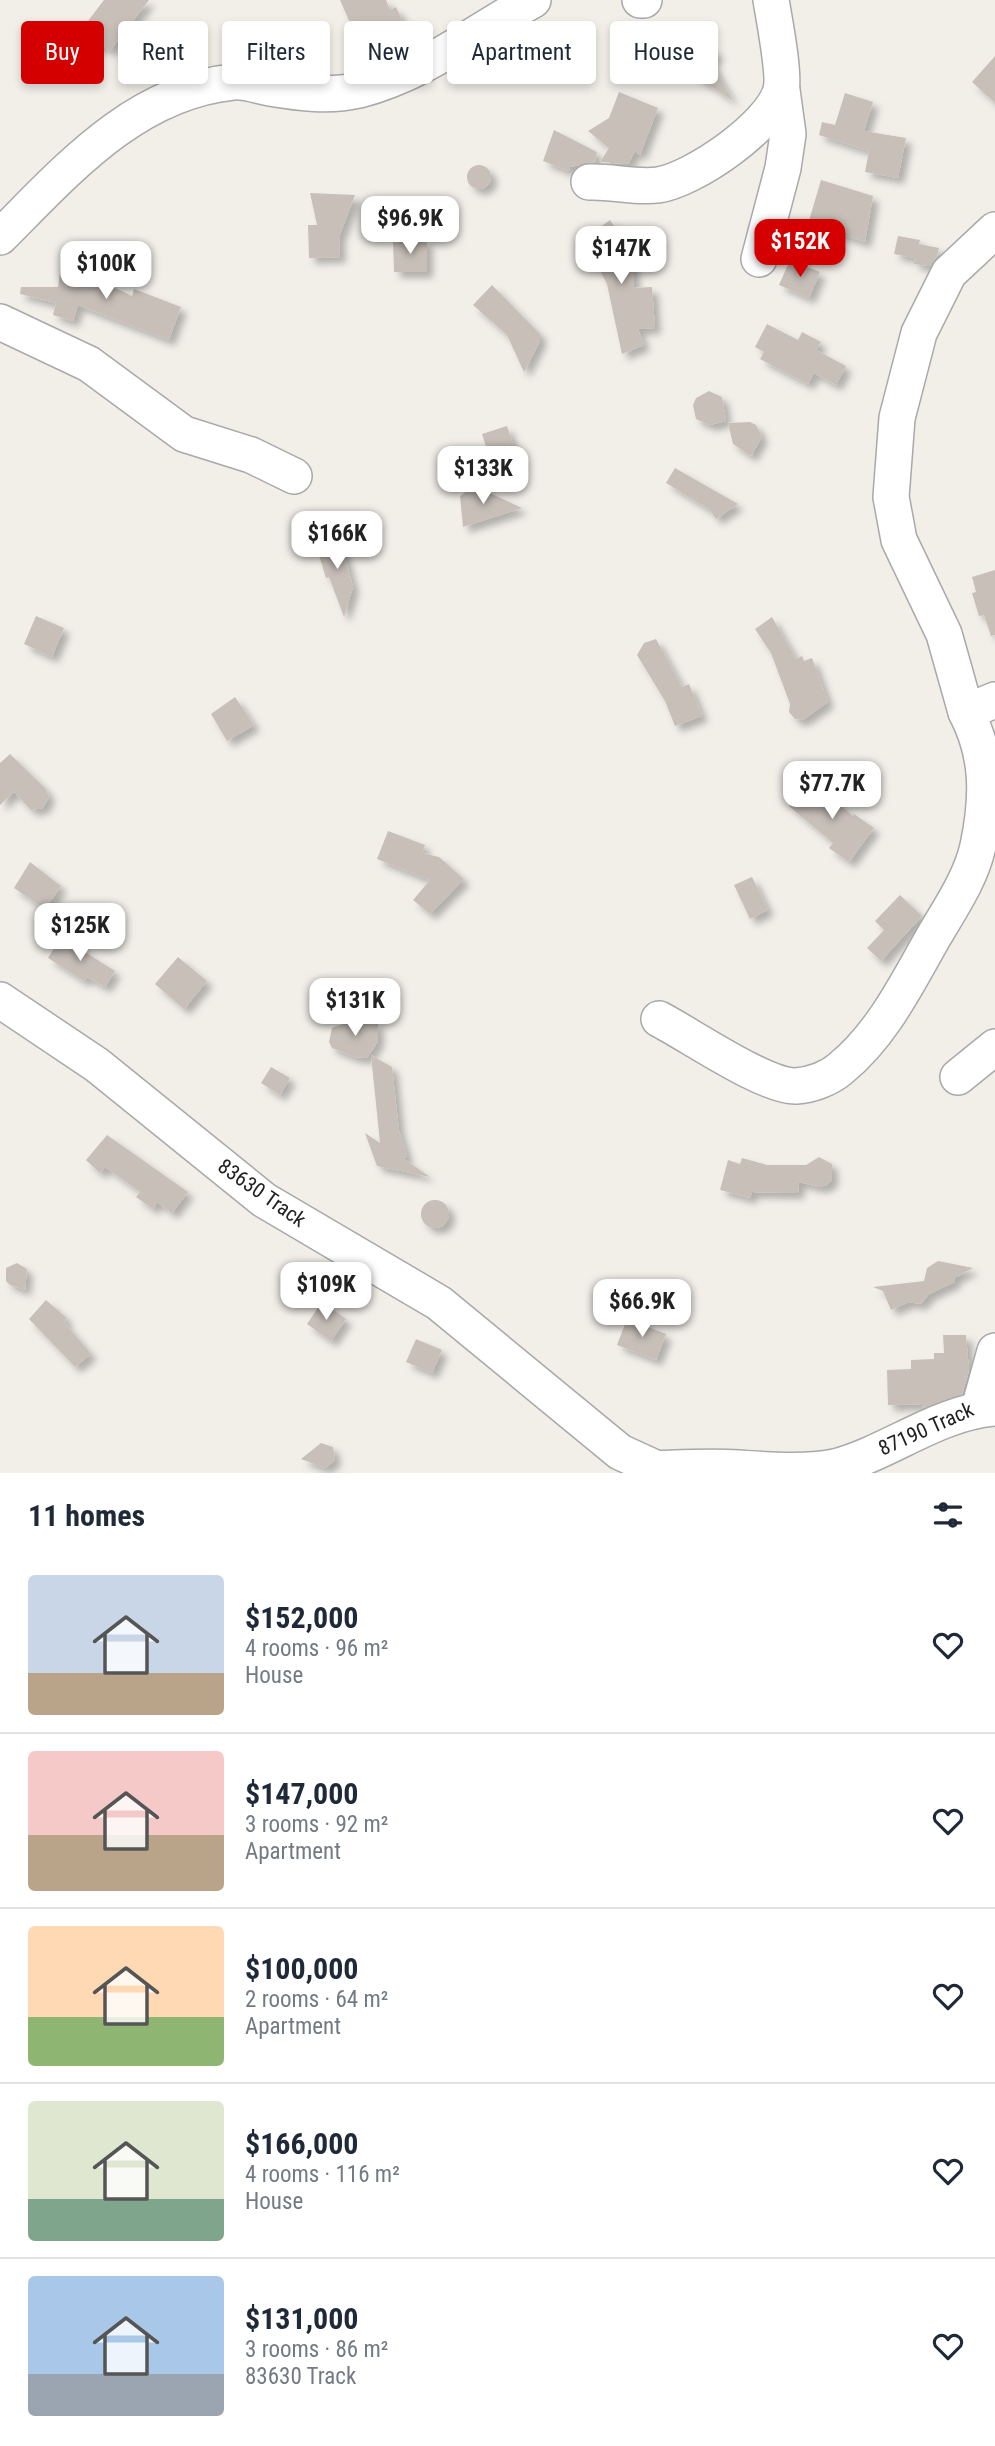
<!DOCTYPE html>
<html lang="en">
<head>
<meta charset="utf-8">
<style>
	body { margin:0; font-family:"Roboto Condensed",sans-serif; background:#f6f6f7; color:#1f2937; height:100vh; display:flex; flex-direction:column; font-size:26px; white-space:nowrap }
	* { box-sizing:border-box; margin:0 }
	p { font-size:23px; color:#747a83 }
	.icon { flex:none; width:38px; height:38px; fill:none; stroke:currentColor; stroke-width:2; stroke-linecap:round; stroke-linejoin:round }
	.map { position:relative; height:1473px; overflow:hidden }
	.side { display:flex; flex-direction:column; background:#fff; flex:1 }
	.side>* { flex:none }
	.top-card { position:absolute; left:21px; top:21px; width:954px; height:63px; display:flex; gap:14px }
	.price { position:absolute; translate:-50% -60px; padding:0 16px; border-radius:14px; background:#fff; color:#222; font-size:23px; line-height:46px; filter:drop-shadow(0 2px 4px #0008) }
	.price::after { content:''; position:absolute; left:50%; top:42px; width:21px; height:16px; margin-left:-10px; background:inherit; clip-path:polygon(0 0,100% 0,50% 100%) }
	.price.selected { background:#d40000; color:#fff }
	ul { padding:0; list-style:none }
	li { display:flex; align-items:center; gap:21px; height:175px; padding:0 28px }
	li+li { border-top:2px solid #e0e1e3 }
	li span { display:grid; place-items:center; flex:none; width:196px; height:140px; border-radius:7px; color:#555 }
	li>.icon { margin-inline-start:auto }
	span .icon { width:84px; height:84px; fill:#fffc; stroke-width:1 }
	li b { font-size:30px }
	h2 { display:flex; justify-content:space-between; align-items:center; height:84px; padding:0 28px; font-size:30px }
	.tag { padding:0 24px; border-radius:7px; background:#fff; box-shadow:0 4px 10px #0003; font-size:24px; line-height:63px }
	.tag.selected { background:#d40000; color:#fff }
	.map>svg:first-child { display:block }
	.building { fill:#c7bfb8; filter:url(#shadow) }
	.lines { fill:none; stroke-linecap:round; stroke-linejoin:round }
	.minor-casing { stroke:#a9a9a9; stroke-width:38 }
	.minor { stroke:#fff; stroke-width:35 }
	.labels { text-anchor:middle; stroke-width:5; stroke-linejoin:round; paint-order:stroke }
	.street-label { font-size:21px; fill:#222; stroke:#fff }
</style>
</head>
<body>
<div class="map">
<svg width="995" height="1473" viewBox="0 0 995 1473">
	<defs>
		<filter id="shadow"><feDropShadow dx="6" dy="6" stdDeviation="3.5" flood-color="#0004"/></filter>
	</defs>
	<rect width="100%" height="100%" fill="#f2efe9"/>
	<g class="building">
		<path d="M104 0H149L110 51 100 44 91 56 85 52 76 64 64 66 59 62 57 50 75 38Z"/>
		<path d="M340 0H386L390 10 396 7 405 27 398 30 402 38 364 55Z"/>
		<path d="M692 35 718 53 711 62 733 101 674 61Z"/>
		<path d="M995 56V103L972 82Z"/>
		<path d="M619 92 658 108 640 155 635 151 628 164 600 162 609 148 588 131 609 118Z"/>
		<path d="M845 93 873 102 864 131 906 138 898 178 865 172 869 151 819 135 822 122 835 125Z"/>
		<path d="M554 130 597 152 595 162 570 167 569 171 543 161Z"/>
		<circle cx="479" cy="177" r="12"/>
		<path d="M821 180 873 196 865 242 808 224Z"/>
		<path d="M310 193 355 195 339 237 340 257 309 258 308 225H317Z"/>
		<path d="M610 220 625 241 620 245 634 268V288L652 287 655 328 638 329 644 345 622 354 607 284 596 262 593 264 578 243Z"/>
		<path d="M898 236 920 240 919 244 939 248 937 256 930 266 914 264 915 258 894 254Z"/>
		<path d="M393 240H427V272H394Z"/>
		<path d="M72 245 83 249 84 260 65 287H113L132 296 134 289 181 307 169 340 78 305 73 321 53 315 56 303 20 294 21 287H58L63 251Z"/>
		<path d="M790 260 820 272 809 298 779 285Z"/>
		<path d="M492 285 540 334V341L524 372 507 335 473 305Z"/>
		<path d="M767 324 798 340 802 332 821 342 816 350 846 366 836 385 814 373 808 384 760 359 764 352 755 347Z"/>
		<path d="M709 391 722 397 726 421 710 425 696 419 693 405 696 398Z"/>
		<path d="M750 422 756 425 762 437 751 456 733 444 728 423Z"/>
		<path d="M507 426 513 444 488 452 482 434Z"/>
		<path d="M675 468 738 504 716 519 710 510 666 483Z"/>
		<path d="M474 486 481 489 522 508 463 527 460 496Z"/>
		<path d="M340 538 353 587 344 617 329 577 326 578 316 545Z"/>
		<path d="M995 570V635L991 636 984 615 979 616 972 593 976 592 972 577Z"/>
		<path d="M36 616 64 628 52 657 24 644Z"/>
		<path d="M772 617 796 659 802 656 804 661 812 658 828 702 803 720 795 719 789 712 790 704 771 653 755 629Z"/>
		<path d="M656 639 682 687 689 684 702 716 675 726 665 701 637 655 644 643Z"/>
		<path d="M235 697 254 725 227 741 211 714Z"/>
		<path d="M10 754 46 789 49 797 43 808 31 810 14 792 0 805V763Z"/>
		<path d="M810 780 853 816 854 814 874 828 849 862 829 848 833 843 789 806Z"/>
		<path d="M388 831 425 845 422 853 439 857 464 879 430 914 413 900 430 880 377 859Z"/>
		<path d="M30 862 61 886 45 909 14 888Z"/>
		<path d="M752 877 768 910 750 919 734 885Z"/>
		<path d="M900 895 922 916 881 961 867 948 884 930 875 921Z"/>
		<path d="M61 937 115 971 105 987 87 977 84 981 48 958Z"/>
		<path d="M178 957 207 981 184 1009 155 984Z"/>
		<path d="M348 1022H378V1041L367 1058 354 1057 332 1048 329 1042 332 1028Z"/>
		<path d="M371 1055 392 1067 399 1131 407 1156 404 1159 430 1177 377 1166 365 1133 380 1143Z"/>
		<path d="M271 1067 290 1078 280 1095 261 1083Z"/>
		<path d="M107 1135 188 1192 172 1213 157 1202 153 1209 136 1197 140 1192 105 1167 100 1173 86 1160Z"/>
		<path d="M819 1157 832 1164V1180L827 1185 819 1187 799 1182 798 1193 752 1192 750 1198 720 1190 728 1160 740 1164 742 1158 767 1165H806Z"/>
		<circle cx="435" cy="1214" r="14"/>
		<path d="M938 1261 973 1268 954 1278 955 1282 929 1294 921 1304 909 1302 891 1310 883 1291 873 1287 924 1281 927 1268Z"/>
		<path d="M17 1263 27 1269 25 1290 10 1285 6 1281V1268Z"/>
		<path d="M46 1300 67 1318 64 1322 91 1354 75 1367 29 1319Z"/>
		<path d="M322 1302 346 1319 331 1341 307 1324Z"/>
		<path d="M627 1319 666 1334 656 1360 617 1345Z"/>
		<path d="M943 1335H966L969 1371 962 1394 922 1408V1404L888 1405 887 1370 911 1369V1360L934 1359V1353H944Z"/>
		<path d="M416 1339 442 1350 432 1373 406 1362Z"/>
		<path d="M321 1443 333 1447 335 1460 325 1468 301 1459Z"/>
	</g>
	<g class="lines">
		<g class="minor-casing">
			<g id="minor">
				<path d="M640 0H644"/>
				<path d="M589 182C611 181 636 188 658 185 693 180 772 126 781 90 785 75 774 18 771 0"/>
				<path d="M995 230 949 273 919 333 897 418 891 497 899 540 944 634 966 712 995 700"/>
				<path d="M0 237C66 171 134 92 233 82 245 81 259 86 270 88 300 93 329 97 359 90 425 73 474 32 533 0"/>
				<path d="M759 259 783 168 788 134 782 90"/>
				<path d="M0 322 89 364 184 434 251 455 294 476"/>
				<path d="M0 1000 97 1065 264 1200 439 1303 620 1452 666 1473"/>
				<path d="M659 1019C690 1035 765 1087 796 1086 811 1085 828 1079 840 1069 883 1034 907 983 934 936 951 907 971 878 978 846 988 798 989 756 966 712"/>
				<path d="M958 1077 995 1047"/>
				<path d="M979 1409 995 1351"/>
				<path d="M652 1469C681 1468 710 1466 738 1468 770 1470 803 1473 835 1467 891 1452 936 1413 995 1408"/>
			</g>
		</g>
		<use href="#minor" class="minor"/>
	</g>
	<g class="labels">
		<g class="street-label">
			<text transform="translate(262 1193) rotate(35)" y="7">83630 Track</text>
			<text transform="translate(926 1429) rotate(-24)" y="7">87190 Track</text>
		</g>
	</g>
</svg>
<b class="price" style="left:410px;top:256px">$96.9K</b>
<b class="price selected" style="left:800px;top:279px">$152K</b>
<b class="price" style="left:621px;top:286px">$147K</b>
<b class="price" style="left:106px;top:301px">$100K</b>
<b class="price" style="left:483px;top:506px">$133K</b>
<b class="price" style="left:337px;top:571px">$166K</b>
<b class="price" style="left:832px;top:821px">$77.7K</b>
<b class="price" style="left:80px;top:963px">$125K</b>
<b class="price" style="left:355px;top:1038px">$131K</b>
<b class="price" style="left:326px;top:1322px">$109K</b>
<b class="price" style="left:642px;top:1339px">$66.9K</b>
<div class="top-card">
<a class="tag selected">Buy</a>
<a class="tag">Rent</a>
<a class="tag">Filters</a>
<a class="tag">New</a>
<a class="tag">Apartment</a>
<a class="tag">House</a>
</div>
</div>
<section class="side">
<h2>11 homes<svg class="icon" aria-label="filters" viewBox="0 0 24 24"><path d="M4 7h16M4 17h16"/><circle cx="9" cy="7" r="2"/><circle cx="15" cy="17" r="2"/></svg></h2>
<ul>
<li><span style="background:linear-gradient(#c9d6e8 70%,#b9a48a 0)"><svg class="icon" aria-label="home" viewBox="0 0 24 24"><path d="M3 11l9-7 9 7M6 9v11h12V9"/></svg></span><div><b>$152,000</b><p>4 rooms · 96 m²</p><p>House</p></div><svg class="icon" aria-label="heart" viewBox="0 0 24 24"><path d="M12 20l-8-8c-3-5 5-10 8-4 3-6 11-1 8 4z"/></svg></li>
<li><span style="background:linear-gradient(#f6c9c9 60%,#b9a48a 0)"><svg class="icon" aria-label="home" viewBox="0 0 24 24"><path d="M3 11l9-7 9 7M6 9v11h12V9"/></svg></span><div><b>$147,000</b><p>3 rooms · 92 m²</p><p>Apartment</p></div><svg class="icon" aria-label="heart" viewBox="0 0 24 24"><path d="M12 20l-8-8c-3-5 5-10 8-4 3-6 11-1 8 4z"/></svg></li>
<li><span style="background:linear-gradient(#ffd9b3 65%,#8fb573 0)"><svg class="icon" aria-label="home" viewBox="0 0 24 24"><path d="M3 11l9-7 9 7M6 9v11h12V9"/></svg></span><div><b>$100,000</b><p>2 rooms · 64 m²</p><p>Apartment</p></div><svg class="icon" aria-label="heart" viewBox="0 0 24 24"><path d="M12 20l-8-8c-3-5 5-10 8-4 3-6 11-1 8 4z"/></svg></li>
<li><span style="background:linear-gradient(#dfe7d0 70%,#7fa58c 0)"><svg class="icon" aria-label="home" viewBox="0 0 24 24"><path d="M3 11l9-7 9 7M6 9v11h12V9"/></svg></span><div><b>$166,000</b><p>4 rooms · 116 m²</p><p>House</p></div><svg class="icon" aria-label="heart" viewBox="0 0 24 24"><path d="M12 20l-8-8c-3-5 5-10 8-4 3-6 11-1 8 4z"/></svg></li>
<li><span style="background:linear-gradient(#a9c7e8 70%,#9aa5b1 0)"><svg class="icon" aria-label="home" viewBox="0 0 24 24"><path d="M3 11l9-7 9 7M6 9v11h12V9"/></svg></span><div><b>$131,000</b><p>3 rooms · 86 m²</p><p>83630 Track</p></div><svg class="icon" aria-label="heart" viewBox="0 0 24 24"><path d="M12 20l-8-8c-3-5 5-10 8-4 3-6 11-1 8 4z"/></svg></li>
</ul>
</section>
</body>
</html>
